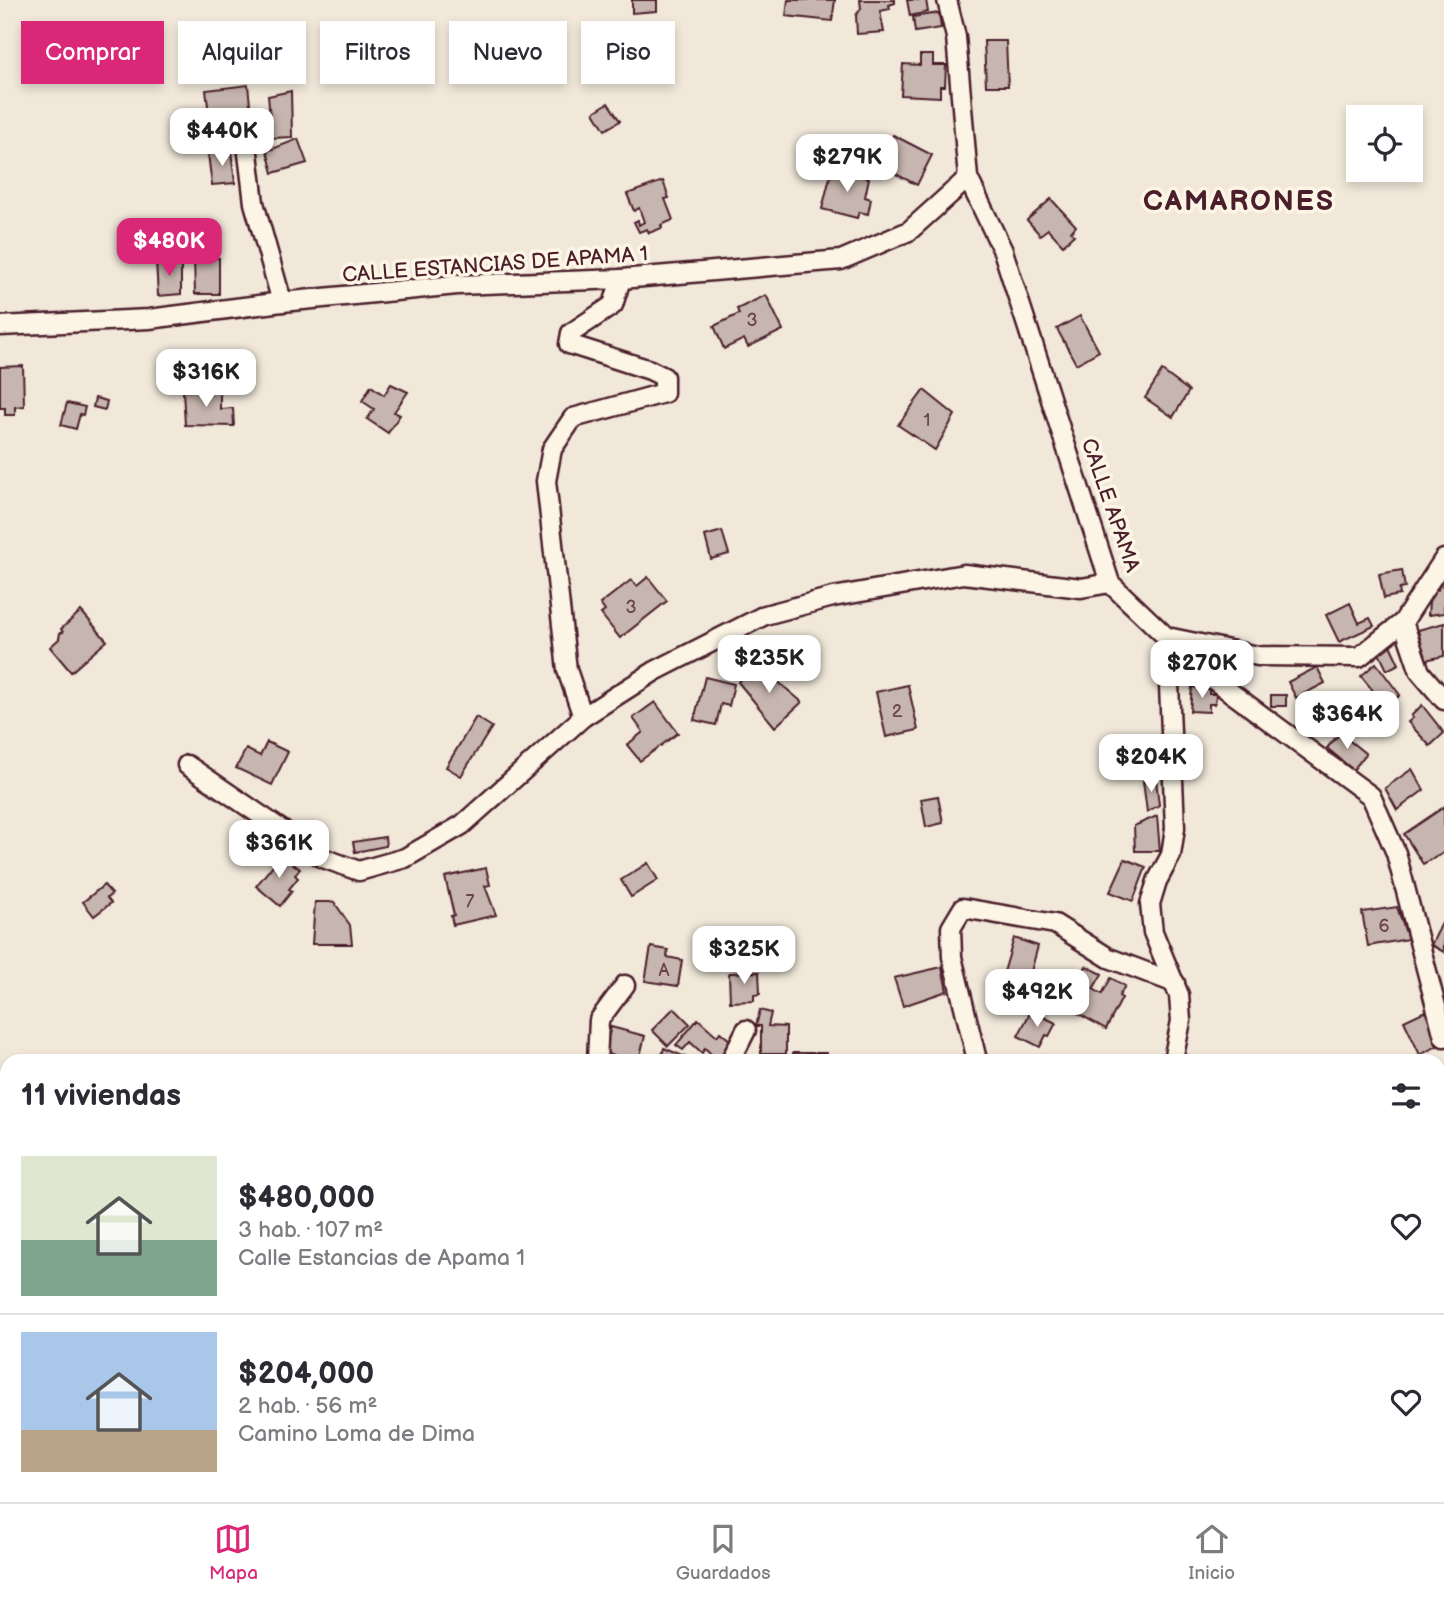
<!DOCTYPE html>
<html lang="es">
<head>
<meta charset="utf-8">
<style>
	body { margin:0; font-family:"Balsamiq Sans",sans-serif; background:#f2f2f3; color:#2b2b33; height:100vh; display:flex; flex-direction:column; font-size:26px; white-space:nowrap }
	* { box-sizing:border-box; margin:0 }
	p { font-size:23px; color:#7c7c81 }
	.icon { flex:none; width:38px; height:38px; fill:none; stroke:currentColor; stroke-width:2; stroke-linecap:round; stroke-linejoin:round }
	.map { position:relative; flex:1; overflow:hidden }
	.drawer { position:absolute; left:0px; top:1054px; width:1446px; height:450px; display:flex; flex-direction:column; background:#fff; border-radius:21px 21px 0 0; box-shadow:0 4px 10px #0003 }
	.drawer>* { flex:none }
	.banner { position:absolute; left:21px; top:21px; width:700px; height:63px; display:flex; gap:14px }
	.buttons { position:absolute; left:1346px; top:105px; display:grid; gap:14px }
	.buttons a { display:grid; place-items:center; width:77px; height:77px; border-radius:0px; background:#fff; box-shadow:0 4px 10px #0003; font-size:35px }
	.price { position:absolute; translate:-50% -60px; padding:0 16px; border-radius:14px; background:#fff; color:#222; font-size:23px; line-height:46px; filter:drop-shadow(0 2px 4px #0008) }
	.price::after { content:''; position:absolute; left:50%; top:42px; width:21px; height:16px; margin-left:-10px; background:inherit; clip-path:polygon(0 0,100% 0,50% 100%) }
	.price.current { background:#db2777; color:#fff }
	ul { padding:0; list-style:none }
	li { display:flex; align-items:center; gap:21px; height:175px; padding:0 21px }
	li+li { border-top:2px solid #e1e1e2 }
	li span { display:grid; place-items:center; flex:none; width:196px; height:140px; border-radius:0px; color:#555 }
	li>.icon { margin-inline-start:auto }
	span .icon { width:84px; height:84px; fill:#fffc; stroke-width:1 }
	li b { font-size:30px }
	h2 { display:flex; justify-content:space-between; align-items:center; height:84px; padding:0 21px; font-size:30px }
	.tag { padding:0 24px; border-radius:0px; background:#fff; box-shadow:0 4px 10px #0003; font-size:24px; line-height:63px }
	.tag.current { background:#db2777; color:#fff }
	.tab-bar { display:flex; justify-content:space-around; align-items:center; height:98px; border-top:2px solid #e1e1e2; background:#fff; font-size:19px; color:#7c7c81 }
	.tab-bar a { display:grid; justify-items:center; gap:4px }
	.tab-bar .current { color:#db2777 }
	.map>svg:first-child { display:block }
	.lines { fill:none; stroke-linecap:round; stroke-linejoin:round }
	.river { stroke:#b6a19c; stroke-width:33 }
	.building { fill:#c7b6af; stroke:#4a1f2b; stroke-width:2 }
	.minor-casing { stroke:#4a1f2b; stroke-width:23 }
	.minor { stroke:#fcf5e5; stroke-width:18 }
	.labels { text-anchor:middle; stroke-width:7; stroke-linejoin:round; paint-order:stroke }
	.number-label { font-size:18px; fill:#69454c }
	.street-label { font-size:21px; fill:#4a1f2b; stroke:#fcf5e5 }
	.district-label { font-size:28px; font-weight:bold; letter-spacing:2px; fill:#4a1f2b; stroke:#fcf5e5 }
</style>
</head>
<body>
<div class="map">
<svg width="1444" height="1502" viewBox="0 0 1444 1502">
	<rect width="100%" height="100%" fill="#f1e8da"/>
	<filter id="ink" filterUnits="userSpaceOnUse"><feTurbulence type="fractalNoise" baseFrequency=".0143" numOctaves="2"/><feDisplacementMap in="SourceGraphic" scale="14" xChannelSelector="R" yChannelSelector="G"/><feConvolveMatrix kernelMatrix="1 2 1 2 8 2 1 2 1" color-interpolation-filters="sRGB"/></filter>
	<g filter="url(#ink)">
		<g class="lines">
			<g class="river">
				<path d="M0 1136 7 1140"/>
				<path d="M408 1502V1496"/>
			</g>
		</g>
		<g class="building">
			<path d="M632 0H657V11L632 13Z"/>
			<path d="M788 0H835L832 21 786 16Z"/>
			<path d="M860 0H895V3L889 5 890 9 880 11 884 32 857 34 856 15 861 9Z"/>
			<path d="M907 0H926L928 12 910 16Z"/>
			<path d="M939 13 941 28 915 32 913 17Z"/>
			<path d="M984 41H1006L1008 86H986Z"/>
			<path d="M920 55H933V65H946L945 86H940V97L901 95 903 64 920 65Z"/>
			<path d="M248 85 252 124 238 126V129L211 130 206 90Z"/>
			<path d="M291 91 292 137 272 138 268 96Z"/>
			<path d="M608 103 620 121 605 130 594 112Z"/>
			<path d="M893 135 932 155 917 185 878 165Z"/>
			<path d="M298 139 307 163 273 173 267 151Z"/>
			<path d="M231 151 235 183 212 185 208 154Z"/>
			<path d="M832 169 869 178 865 197 871 199 868 214 859 212 857 218 822 209Z"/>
			<path d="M663 181 669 198 665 199 673 220 661 225 662 228 649 233 647 229 639 232 634 222 638 220 639 225 644 222 639 208 634 211 627 194Z"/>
			<path d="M1051 199 1076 226 1071 232 1074 235 1063 245 1048 229 1040 235 1027 220Z"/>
			<path d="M194 258H219V294H195Z"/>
			<path d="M181 260V294L158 296 156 261Z"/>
			<path d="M766 295 783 330 748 347 744 339 724 349 714 326 739 314 737 309Z"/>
			<path d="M1080 316 1099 351 1076 364 1057 329Z"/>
			<path d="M184 354 198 355 196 371H184Z"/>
			<path d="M23 366 24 406 15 407V415H5V408H0V367Z"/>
			<path d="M1162 371 1189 391 1173 417 1145 398Z"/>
			<path d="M391 384 408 392 394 412 400 415 388 433 367 419 374 409 362 401 371 386 384 395Z"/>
			<path d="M220 389V409L233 408 234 426 185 425 183 391Z"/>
			<path d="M924 390 955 415 935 450 898 425Z"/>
			<path d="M95 398 107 401 105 410 93 407Z"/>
			<path d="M67 403 85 407 83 415 80 414 76 429 61 425Z"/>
			<path d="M722 531 729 554 711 559 705 536Z"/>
			<path d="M1402 570 1405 588 1399 589 1400 595 1384 598 1379 574Z"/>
			<path d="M648 577 667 601 620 638 601 614 605 611 600 604 631 580 637 586Z"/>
			<path d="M1439 585 1444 586V613L1428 615 1430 589 1438 590Z"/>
			<path d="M1350 603 1359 623 1370 618 1374 626 1339 642 1326 615Z"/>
			<path d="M81 611 107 641 71 672 50 647 59 639 60 633 63 632 61 629Z"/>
			<path d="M1444 623V656L1425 660 1418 630Z"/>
			<path d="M1390 645 1399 664 1387 670 1378 651Z"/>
			<path d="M1376 663 1400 695 1386 707 1361 676Z"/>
			<path d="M757 664 802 702 775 727 738 682Z"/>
			<path d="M1317 667 1325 683 1296 698 1288 682Z"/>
			<path d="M705 677 734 684 729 706 721 704 716 725 694 720Z"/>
			<path d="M908 685 918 730 886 737 876 692Z"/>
			<path d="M1192 687 1209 688V694H1216L1215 704H1209V712L1190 711Z"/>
			<rect x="1271" y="695" width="15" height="11"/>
			<path d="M1326 697 1341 705 1330 723 1316 715Z"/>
			<path d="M655 702 678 733 640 761 627 745 643 732 633 718Z"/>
			<path d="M1422 705 1444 733 1430 746 1408 722 1413 718 1411 716Z"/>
			<path d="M476 717 492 727 461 776 446 767Z"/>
			<path d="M1340 733 1366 754 1353 770 1327 748Z"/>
			<path d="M267 742 288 752 272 785 236 768 246 749 260 756Z"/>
			<path d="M1412 769 1424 790 1397 810 1385 788Z"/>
			<path d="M1156 779 1159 805 1147 812 1143 781Z"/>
			<path d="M938 796 943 823 926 827 921 799Z"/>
			<path d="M1444 807V853L1423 864 1404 834Z"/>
			<path d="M1157 816 1160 851H1135L1134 826Z"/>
			<path d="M385 837 386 846 355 852 353 842Z"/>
			<path d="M281 855 300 869 295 875 298 878 289 889 292 891 280 906 256 886Z"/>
			<path d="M1125 859 1146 867 1133 901 1110 892Z"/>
			<path d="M648 863 658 880 631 897 621 880Z"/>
			<path d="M486 868 490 885 485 886 496 915 453 925 451 916 454 915 445 877Z"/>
			<path d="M104 885 112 894 107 898 111 903 94 916 83 902Z"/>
			<path d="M315 902H334L350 925 352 944H312Z"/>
			<path d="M1397 907 1408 939 1368 946 1362 912Z"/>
			<path d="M1442 923 1444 924V952L1431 945Z"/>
			<path d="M1014 938 1038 946 1029 979 1004 972Z"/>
			<path d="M651 947 668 950 667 957 682 960 678 986 645 981Z"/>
			<path d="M1086 966 1102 974 1093 989 1102 994 1111 978 1125 986 1119 996 1122 998 1106 1029 1065 1006Z"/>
			<path d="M942 967 947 991 903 1006 894 978Z"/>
			<path d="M759 972 760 994 754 995V1001L730 1002 729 973Z"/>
			<path d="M674 1008 690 1024 668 1046 652 1030Z"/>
			<path d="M760 1010 771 1013 768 1026 786 1027V1054H761V1026H756Z"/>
			<path d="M1031 1011 1056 1023 1049 1036 1046 1035 1040 1047 1018 1036Z"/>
			<path d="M1425 1011 1441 1044 1420 1055 1404 1021Z"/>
			<path d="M698 1019 717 1036 720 1032 731 1041 717 1060 705 1048 702 1053 690 1042 683 1050 676 1045Z"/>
			<path d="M611 1027 645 1036 639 1060H621L622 1058 604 1053Z"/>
			<path d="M664 1048 685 1057 683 1060 661 1059Z"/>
			<rect x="793" y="1053" width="34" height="7"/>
			<path d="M1444 1233V1247L1438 1243Z"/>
			<path d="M1438 1300 1444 1308V1317L1438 1321Z"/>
			<path d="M819 1496H842L830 1502H822Z"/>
			<path d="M865 1496H892L896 1499 895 1502H863Z"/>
			<path d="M957 1496H978L969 1502H961Z"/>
		</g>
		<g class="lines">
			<g class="minor-casing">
				<g id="minor">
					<path d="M947 0 956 37 968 178 1003 251 1110 583 1203 672 1371 796 1396 853 1444 1037"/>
					<path d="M247 145 254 203 282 302"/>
					<path d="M0 326 149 319 282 302 457 285 621 279 841 260 909 231 968 178"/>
					<path d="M1403 622 1420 672 1444 700"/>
					<path d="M1167 637 1175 828 1171 855 1157 881 1150 904 1153 932 1179 995 1181 1021 1173 1060"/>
					<path d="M1167 637 1258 656 1359 657 1403 622 1444 559"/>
					<path d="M583 717 567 670 546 481 552 449 573 418 664 393V377L650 370 569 344 571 333 613 305 621 279"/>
					<path d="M187 765 323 858 359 871 405 858 462 825 583 717 655 671 765 615 833 597 964 574 1081 588 1110 583"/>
					<path d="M597 1060 599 1020 625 985"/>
					<path d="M731 1060 746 1030"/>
					<path d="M977 1060 952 957 951 928 963 908 1055 924 1109 958 1175 983"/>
					<path d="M1438 1332 1444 1328"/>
					<path d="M795 1502 796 1496"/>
					<path d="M849 1502 857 1496"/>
				</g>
			</g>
			<use href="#minor" class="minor"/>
		</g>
	</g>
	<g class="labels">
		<g class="number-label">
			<text x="752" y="326">3</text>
			<text x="927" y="426">1</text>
			<text x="631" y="613">3</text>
			<text x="897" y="717">2</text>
			<text x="470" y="907">7</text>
			<text x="1384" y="932">6</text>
			<text x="664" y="976">A</text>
		</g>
		<g class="street-label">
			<text transform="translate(495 264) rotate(-4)" y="7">CALLE ESTANCIAS DE APAMA 1</text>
			<text transform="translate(1111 505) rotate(71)" y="7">CALLE APAMA</text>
		</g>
		<g class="district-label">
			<text x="1239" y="210">CAMARONES</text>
		</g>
	</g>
</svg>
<div class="buttons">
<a><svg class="icon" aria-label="locate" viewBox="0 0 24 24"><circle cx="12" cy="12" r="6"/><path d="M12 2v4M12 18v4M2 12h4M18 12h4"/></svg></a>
</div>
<b class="price" style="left:222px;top:168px">$440K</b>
<b class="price" style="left:847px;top:194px">$279K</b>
<b class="price current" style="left:169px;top:278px">$480K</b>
<b class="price" style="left:206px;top:409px">$316K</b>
<b class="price" style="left:769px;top:695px">$235K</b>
<b class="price" style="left:1202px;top:700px">$270K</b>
<b class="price" style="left:1347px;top:751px">$364K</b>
<b class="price" style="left:1151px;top:794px">$204K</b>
<b class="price" style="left:279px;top:880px">$361K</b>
<b class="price" style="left:744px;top:986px">$325K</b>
<b class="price" style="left:1037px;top:1029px">$492K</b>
<div class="banner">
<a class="tag current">Comprar</a>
<a class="tag">Alquilar</a>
<a class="tag">Filtros</a>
<a class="tag">Nuevo</a>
<a class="tag">Piso</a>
</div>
<section class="drawer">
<h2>11 viviendas<svg class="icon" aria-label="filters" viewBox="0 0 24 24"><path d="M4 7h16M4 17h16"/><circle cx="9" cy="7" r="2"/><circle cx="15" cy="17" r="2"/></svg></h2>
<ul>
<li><span style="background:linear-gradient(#dfe7d0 60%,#7fa58c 0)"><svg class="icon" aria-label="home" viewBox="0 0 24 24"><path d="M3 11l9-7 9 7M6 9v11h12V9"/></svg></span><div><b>$480,000</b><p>3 hab. · 107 m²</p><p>Calle Estancias de Apama 1</p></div><svg class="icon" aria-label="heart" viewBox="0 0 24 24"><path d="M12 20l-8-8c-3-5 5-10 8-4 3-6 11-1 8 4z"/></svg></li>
<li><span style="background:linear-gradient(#a9c7e8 70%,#b9a48a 0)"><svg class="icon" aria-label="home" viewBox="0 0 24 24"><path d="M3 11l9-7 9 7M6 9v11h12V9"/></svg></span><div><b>$204,000</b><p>2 hab. · 56 m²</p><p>Camino Loma de Dima</p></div><svg class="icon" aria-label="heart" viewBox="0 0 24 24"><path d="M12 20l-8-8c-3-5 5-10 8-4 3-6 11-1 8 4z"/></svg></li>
</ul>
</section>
</div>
<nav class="tab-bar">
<a class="current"><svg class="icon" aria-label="map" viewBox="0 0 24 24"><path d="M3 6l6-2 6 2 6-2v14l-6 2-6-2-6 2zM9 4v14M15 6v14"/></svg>Mapa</a>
<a><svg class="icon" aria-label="saved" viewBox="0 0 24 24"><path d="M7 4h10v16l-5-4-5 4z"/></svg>Guardados</a>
<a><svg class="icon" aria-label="home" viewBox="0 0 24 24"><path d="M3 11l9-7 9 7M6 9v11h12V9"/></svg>Inicio</a>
</nav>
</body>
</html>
